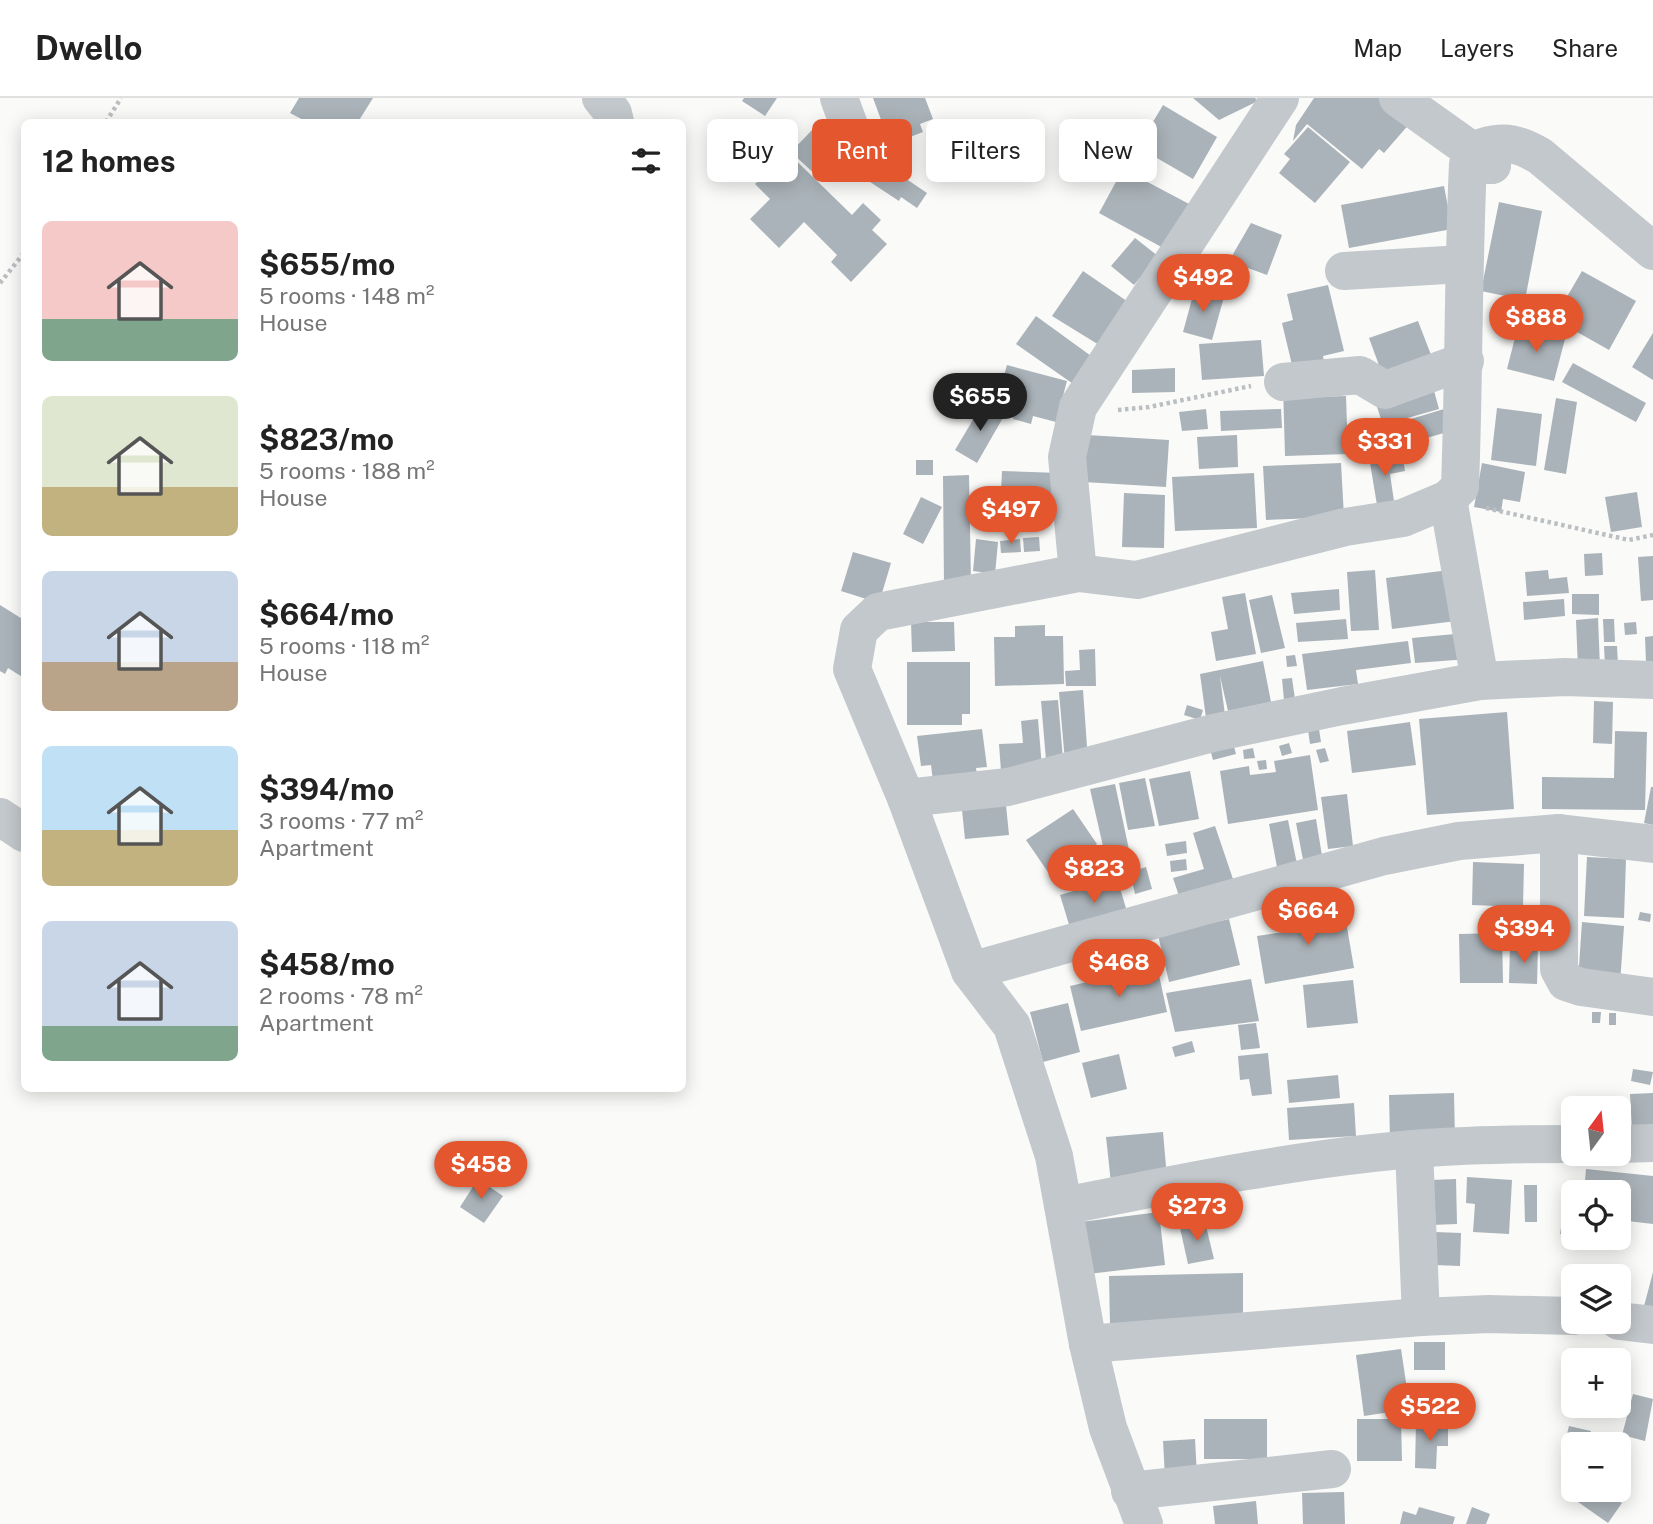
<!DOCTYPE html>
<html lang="en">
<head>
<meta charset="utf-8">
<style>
	body { margin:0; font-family:"Public Sans",sans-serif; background:#f6f6f6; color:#222; height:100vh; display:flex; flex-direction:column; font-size:26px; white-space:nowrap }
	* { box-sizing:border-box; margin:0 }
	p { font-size:23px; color:#767676 }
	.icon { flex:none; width:38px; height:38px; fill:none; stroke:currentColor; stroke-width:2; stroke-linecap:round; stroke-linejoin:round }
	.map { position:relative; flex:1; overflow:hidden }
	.side { position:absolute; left:21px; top:21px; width:665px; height:973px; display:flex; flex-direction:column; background:#fff; border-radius:10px; box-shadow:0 4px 18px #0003 }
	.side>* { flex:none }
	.hud { position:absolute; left:707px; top:21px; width:665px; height:63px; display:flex; gap:14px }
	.needle { width:46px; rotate:15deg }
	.buttons { position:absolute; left:1561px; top:998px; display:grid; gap:14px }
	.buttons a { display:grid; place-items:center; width:70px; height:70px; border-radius:10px; background:#fff; box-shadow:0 4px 18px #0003; font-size:35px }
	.price { position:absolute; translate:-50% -60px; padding:0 16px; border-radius:24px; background:#e4572e; color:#fff; font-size:23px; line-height:46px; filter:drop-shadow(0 2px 4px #0008) }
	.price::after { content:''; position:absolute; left:50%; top:42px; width:21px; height:16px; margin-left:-10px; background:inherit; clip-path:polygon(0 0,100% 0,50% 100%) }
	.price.on { background:#222; color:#fff }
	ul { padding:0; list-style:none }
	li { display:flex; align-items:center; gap:21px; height:175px; padding:0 21px }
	li span { display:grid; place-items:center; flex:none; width:196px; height:140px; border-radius:10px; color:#555 }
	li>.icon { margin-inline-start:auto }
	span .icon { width:84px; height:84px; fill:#fffc; stroke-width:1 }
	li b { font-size:30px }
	h2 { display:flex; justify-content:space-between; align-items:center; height:84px; padding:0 21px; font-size:30px }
	.chip { padding:0 24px; border-radius:10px; background:#fff; box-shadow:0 4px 18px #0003; font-size:24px; line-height:63px }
	.chip.on { background:#e4572e; color:#fff }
	header { display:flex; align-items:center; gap:42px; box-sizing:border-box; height:98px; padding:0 35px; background:#fff; border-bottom:2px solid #e0e0e0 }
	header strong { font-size:33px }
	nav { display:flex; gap:38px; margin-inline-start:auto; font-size:24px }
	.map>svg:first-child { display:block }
	.building { fill:#aab3b9 }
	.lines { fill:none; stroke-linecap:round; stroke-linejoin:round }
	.path { stroke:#bbbfc2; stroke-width:4.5; stroke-dasharray:3.5 3.5; stroke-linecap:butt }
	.minor { stroke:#c3c8cc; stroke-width:38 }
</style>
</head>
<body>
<header>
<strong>Dwello</strong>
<nav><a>Map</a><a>Layers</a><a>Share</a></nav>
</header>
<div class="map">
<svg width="1653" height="1426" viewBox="0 0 1653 1426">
	<rect width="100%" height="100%" fill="#fafaf8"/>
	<g class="building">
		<path d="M299 0H373L358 24H307L290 15Z"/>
		<path d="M744 0H777L765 18 742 3Z"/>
		<path d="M873 0H925L933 21 920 26 923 34 910 39 907 30 887 38Z"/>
		<path d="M1193 0H1255L1258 3 1219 22Z"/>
		<path d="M1314 0H1382L1411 24 1384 55 1379 51 1362 71 1307 26 1293 43 1296 27Z"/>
		<path d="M1163 7 1217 39 1193 81 1138 49Z"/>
		<path d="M1308 29 1350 64 1315 105 1279 75 1290 61 1284 56Z"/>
		<path d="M812 32 849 67 836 80 827 72 819 80 791 54Z"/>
		<path d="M777 44 852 117 863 105 881 122 872 132 887 146 851 184 831 164 837 157 804 124 779 150 750 121 770 101 755 86 766 75 756 66Z"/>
		<path d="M973 49 983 67 969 74 959 56Z"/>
		<path d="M874 59 927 95 917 110 901 99 899 103 861 78Z"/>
		<path d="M1123 71 1191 107 1167 152 1099 115Z"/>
		<path d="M1444 88 1452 131 1349 150 1341 107Z"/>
		<path d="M1499 104 1542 113 1525 202 1481 193Z"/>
		<path d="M1251 125 1282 137 1267 177 1229 163Z"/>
		<path d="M1135 140 1158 158 1134 187 1111 168Z"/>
		<path d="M1083 173 1134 208 1104 250 1052 218Z"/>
		<path d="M1582 173 1636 203 1609 252 1554 221Z"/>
		<path d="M1328 187 1344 253 1323 258 1324 263 1293 271 1282 225 1293 222 1287 196Z"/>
		<path d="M1195 190 1224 199 1212 242 1183 234Z"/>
		<path d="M1036 218 1098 263 1079 290 1016 246Z"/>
		<path d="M1418 223 1433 262 1383 278 1369 240Z"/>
		<path d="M1518 228 1565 241 1554 283 1507 271Z"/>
		<path d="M1653 235V282L1632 269Z"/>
		<path d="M1261 242 1264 278 1202 282 1199 246Z"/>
		<path d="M1573 265 1646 305 1636 324 1562 284Z"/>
		<path d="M1007 267 1067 283 1056 324 1033 318 1031 326 1013 321 1016 308 997 302Z"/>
		<path d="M1175 270V294L1132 295V272Z"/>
		<path d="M1283 287 1318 299 1346 298 1348 356 1285 358Z"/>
		<path d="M1433 289 1439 311 1383 327 1376 306Z"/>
		<path d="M1556 300 1577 304 1566 376 1544 372Z"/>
		<path d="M983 305 1004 318 977 365 955 352Z"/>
		<path d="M1497 310 1542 316 1536 368 1491 362Z"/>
		<path d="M1206 311 1208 331 1182 333 1179 314Z"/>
		<path d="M1281 311 1282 330 1221 333 1220 313Z"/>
		<path d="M1444 311 1451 333 1388 351 1381 330Z"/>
		<path d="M1087 337 1169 342 1166 389 1084 384Z"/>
		<path d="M1237 337 1238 369 1199 371 1197 339Z"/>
		<path d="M1402 354 1405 373 1390 376 1395 410 1378 413 1369 359Z"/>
		<rect x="916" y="362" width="17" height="15"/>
		<path d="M1341 365 1344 419 1266 422 1263 368Z"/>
		<path d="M1482 365 1525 374 1520 404 1503 401 1501 414 1474 409Z"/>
		<path d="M1002 373 1060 375 1058 418 1000 416Z"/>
		<path d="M1254 375 1257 430 1175 433 1172 379Z"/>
		<path d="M969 377 971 485 944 486 943 378Z"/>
		<path d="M1637 394 1642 429 1611 434 1605 399Z"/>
		<path d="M1124 395 1165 397 1164 450 1122 449Z"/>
		<path d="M921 399 942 409 923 446 903 436Z"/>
		<path d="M1039 439 1040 453 1024 454 1023 440Z"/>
		<path d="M976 441 998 444 995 476 973 473Z"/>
		<path d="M1020 441 1021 454 1001 455 1000 443Z"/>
		<path d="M853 454 891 465 879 505 841 493Z"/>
		<path d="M1602 455 1603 477 1585 478 1584 456Z"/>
		<path d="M1653 458V502L1641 503 1638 459Z"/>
		<path d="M1457 471 1464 522 1392 531 1386 480Z"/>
		<path d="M1375 472 1379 532 1351 533 1347 474Z"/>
		<path d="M1548 472 1549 481 1567 479 1569 495 1527 498 1525 474Z"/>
		<path d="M1339 491 1340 512 1294 516 1291 495Z"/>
		<path d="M1245 495 1256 556 1216 563 1211 534 1228 531 1222 499Z"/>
		<path d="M1572 496H1599V517L1572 516Z"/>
		<path d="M1272 497 1285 550 1261 555 1249 502Z"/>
		<path d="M1564 501 1565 518 1524 522 1523 504Z"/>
		<path d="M0 507 24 522V580L8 570 5 576 0 573Z"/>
		<path d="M1598 520 1600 570 1578 571 1576 522Z"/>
		<path d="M1346 521 1348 541 1298 544 1296 525Z"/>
		<path d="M1603 521H1614L1615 544H1604Z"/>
		<path d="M911 524H954L955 553 912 554Z"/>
		<path d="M1636 524 1637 536 1625 537 1624 525Z"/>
		<path d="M1045 527V538H1063L1064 586 995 588 994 539H1015V528Z"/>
		<path d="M1466 535 1469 561 1415 565 1412 540Z"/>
		<path d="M1653 538V564H1646L1645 539Z"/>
		<path d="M1408 543 1411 565 1356 572 1358 586 1307 592 1302 556Z"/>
		<path d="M1604 548H1617L1618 567 1605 568Z"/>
		<path d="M1095 551 1096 588H1066L1065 573 1080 572 1079 552Z"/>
		<path d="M1295 557 1297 568 1287 569 1286 558Z"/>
		<path d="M1263 563 1271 604 1228 613 1220 578 1225 617 1206 620 1200 576Z"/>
		<path d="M907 564H970V616H962V627H907Z"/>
		<path d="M1292 580 1295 601 1284 602 1282 581Z"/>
		<path d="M1083 592 1088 663 1065 664 1059 594Z"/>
		<path d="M1058 602 1064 673 1047 674 1041 603Z"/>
		<path d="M1594 603 1613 604 1612 646 1593 645Z"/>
		<path d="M1187 607 1203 612 1200 622 1184 617Z"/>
		<path d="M1507 614 1514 711 1427 717 1419 621Z"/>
		<path d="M1038 621 1042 670 1001 673 999 646 1023 645 1021 623Z"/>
		<path d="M1410 624 1416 667 1352 675 1347 633Z"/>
		<path d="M982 631 987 669 976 670 978 686 934 691 931 667 921 668 917 638Z"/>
		<path d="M1319 631 1321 644 1310 646 1308 632Z"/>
		<path d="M1615 633 1647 634 1645 712 1542 711V679L1614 680Z"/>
		<path d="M1233 645 1236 656 1213 662 1210 651Z"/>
		<path d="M1289 645 1292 655 1282 658 1279 648Z"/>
		<path d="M1253 650 1255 660 1244 661 1243 652Z"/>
		<path d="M1325 650 1329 663 1320 665 1316 652Z"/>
		<path d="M1310 657 1318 712 1228 726 1220 673 1249 668 1250 677 1276 674 1274 663Z"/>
		<path d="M1266 662 1267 671 1259 672 1257 663Z"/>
		<path d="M1190 673 1199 721 1159 728 1149 681Z"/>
		<path d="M1145 680 1155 728 1128 732 1119 685Z"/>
		<path d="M1115 686 1131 761 1107 766 1090 691Z"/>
		<path d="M1651 689H1653V727L1644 725Z"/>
		<path d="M1347 696 1353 748 1328 751 1321 699Z"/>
		<path d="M1006 707 1009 737 965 741 962 712Z"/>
		<path d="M1073 711 1097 746 1050 777 1026 742Z"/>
		<path d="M1316 721 1323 764 1304 767 1296 725Z"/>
		<path d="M1288 722 1297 766 1277 769 1269 726Z"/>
		<path d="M1215 728 1233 781 1179 798 1173 780 1204 771 1193 735Z"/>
		<path d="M1186 743 1187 755 1167 758 1165 746Z"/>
		<path d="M1587 759 1626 761 1624 820 1584 818Z"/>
		<path d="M1186 761 1187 772 1171 774 1170 763Z"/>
		<path d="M1473 764 1524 766 1523 809 1472 807Z"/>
		<path d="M1146 769 1152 791 1135 796 1130 774Z"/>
		<path d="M1117 780 1128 817 1071 833 1060 797Z"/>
		<path d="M1343 806 1354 870 1265 886 1257 838 1304 831 1301 813Z"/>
		<path d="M1640 814 1651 816 1650 824 1638 822Z"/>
		<path d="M1229 821 1240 867 1169 884 1158 837Z"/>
		<path d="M1582 824 1624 828 1620 886 1578 883Z"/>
		<path d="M1526 831 1540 832 1539 843 1525 842Z"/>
		<path d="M1502 835 1503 885H1460L1459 836Z"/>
		<path d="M1510 847 1538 848 1537 886 1509 885Z"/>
		<path d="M1157 868 1167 914 1081 933 1070 888Z"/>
		<path d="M1251 881 1259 923 1175 934 1166 895Z"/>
		<path d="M1353 882 1358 925 1307 930 1303 887Z"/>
		<path d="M1068 905 1080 954 1043 964 1030 914Z"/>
		<path d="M1592 914H1601L1600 925H1592Z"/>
		<rect x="1609" y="915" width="7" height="12"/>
		<path d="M1256 925 1260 950 1241 952 1238 927Z"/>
		<path d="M1192 943 1195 954 1175 959 1172 949Z"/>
		<path d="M1268 955 1272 996 1252 998 1249 981 1240 982 1238 958Z"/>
		<path d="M1119 956 1127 991 1091 1000 1082 965Z"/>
		<path d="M1633 971 1653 974 1650 987 1631 983Z"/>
		<path d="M1338 977 1340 1000 1289 1005 1287 982Z"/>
		<path d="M1454 995 1455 1041H1390L1389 997Z"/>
		<path d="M1653 995V1031L1632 1032 1630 996Z"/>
		<path d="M1354 1005 1356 1038 1289 1042 1287 1010Z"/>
		<path d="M1163 1034 1167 1080 1111 1085 1106 1039Z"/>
		<path d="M1586 1071 1653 1078V1126L1619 1122V1094H1584Z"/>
		<path d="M1467 1079 1512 1082 1509 1136 1473 1134 1475 1106 1466 1105Z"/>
		<path d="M478 1081 503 1098 484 1125 460 1109Z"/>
		<path d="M1456 1081 1457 1126 1431 1127 1430 1082Z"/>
		<path d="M1524 1087H1537V1124H1525Z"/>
		<path d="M1159 1114 1165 1167 1088 1176 1081 1124Z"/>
		<path d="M1562 1123 1572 1125 1570 1138 1560 1136Z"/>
		<path d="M1205 1124 1214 1161 1188 1166 1180 1130Z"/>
		<path d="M1435 1134 1461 1135 1460 1168 1434 1167Z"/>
		<path d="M1653 1174V1214L1643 1212Z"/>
		<path d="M1243 1175V1224L1110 1227 1109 1178Z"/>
		<rect x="1414" y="1244" width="31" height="28"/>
		<path d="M1401 1251 1410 1311 1364 1318 1356 1257Z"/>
		<path d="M1619 1293 1627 1295 1624 1307 1619 1305Z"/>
		<path d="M1633 1296 1653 1301 1645 1343 1622 1337Z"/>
		<rect x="1204" y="1321" width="63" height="40"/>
		<path d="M1357 1321H1401L1402 1363H1357Z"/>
		<path d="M1416 1324 1448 1325V1348H1437L1436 1371 1415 1370Z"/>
		<path d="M1569 1328 1591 1333 1587 1346H1573V1355L1563 1352Z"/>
		<path d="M1195 1341 1197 1378 1165 1379 1163 1343Z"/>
		<path d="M1619 1372 1631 1380 1616 1401 1622 1405 1608 1425 1578 1404 1587 1391H1619Z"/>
		<path d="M1344 1394 1345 1426H1303L1302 1395Z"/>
		<path d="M1256 1403 1258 1426H1215L1213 1408Z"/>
		<path d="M1419 1409 1455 1419 1453 1426H1400L1403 1413 1416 1417Z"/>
		<path d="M1472 1409 1490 1416 1486 1426H1466Z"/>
	</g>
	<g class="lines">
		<g class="path">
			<path d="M106 24 121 0"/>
			<path d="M0 185 24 155"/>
			<path d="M1118 312 1149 309 1251 288"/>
			<path d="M1486 410 1629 442 1653 437"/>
		</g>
		<g class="minor">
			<path d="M601 0 613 15 615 24"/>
			<path d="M839 0 858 52"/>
			<path d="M1398 0 1492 67"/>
			<path d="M1344 173 1463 166"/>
			<path d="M1283 284 1360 277 1385 292 1465 263"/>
			<path d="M1448 401 1480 583"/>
			<path d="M1078 475 1067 359 1078 309 1280 0"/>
			<path d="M906 700 1008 689 1213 635 1342 608 1480 583 1565 579 1653 582"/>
			<path d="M0 719 24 735"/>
			<path d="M1559 735V871L1566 884 1581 889 1653 899"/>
			<path d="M970 873 1384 758 1459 743 1559 735 1653 746"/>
			<path d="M1619 1046 1653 1045"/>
			<path d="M1414 1051 1421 1219"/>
			<path d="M1064 1108C1179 1085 1296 1061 1413 1051 1466 1047 1520 1046 1573 1046"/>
			<path d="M1619 1223 1653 1227"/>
			<path d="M1088 1246 1421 1219 1489 1216 1573 1218"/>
			<path d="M1130 1393 1332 1371"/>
			<path d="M1144 1426 1108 1330 1088 1246 1054 1058 1012 928 970 873 906 700 852 571 859 532 878 514 1078 475 1137 482 1345 429 1403 420 1448 401 1460 389C1464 281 1463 173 1468 66L1492 67 1483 49C1506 42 1519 46 1540 58L1653 153"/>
		</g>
	</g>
</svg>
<div class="buttons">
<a><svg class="needle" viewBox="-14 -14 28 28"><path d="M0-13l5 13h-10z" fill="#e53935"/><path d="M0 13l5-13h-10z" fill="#767676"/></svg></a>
<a><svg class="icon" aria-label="locate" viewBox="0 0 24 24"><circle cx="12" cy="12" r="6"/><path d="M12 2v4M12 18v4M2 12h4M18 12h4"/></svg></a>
<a><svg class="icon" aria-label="layers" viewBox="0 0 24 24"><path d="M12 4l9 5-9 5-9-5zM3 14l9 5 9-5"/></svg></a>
<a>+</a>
<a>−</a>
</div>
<b class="price" style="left:1203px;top:216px">$492</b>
<b class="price" style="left:1536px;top:256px">$888</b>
<b class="price on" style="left:980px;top:335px">$655</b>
<b class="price" style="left:1385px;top:380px">$331</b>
<b class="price" style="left:1011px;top:448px">$497</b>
<b class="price" style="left:1094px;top:807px">$823</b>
<b class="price" style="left:1308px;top:849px">$664</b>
<b class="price" style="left:1524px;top:867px">$394</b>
<b class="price" style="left:1119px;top:901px">$468</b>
<b class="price" style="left:481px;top:1103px">$458</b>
<b class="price" style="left:1197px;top:1145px">$273</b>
<b class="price" style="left:1430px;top:1345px">$522</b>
<div class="hud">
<a class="chip">Buy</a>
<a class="chip on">Rent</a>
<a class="chip">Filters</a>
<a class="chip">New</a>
</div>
<section class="side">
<h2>12 homes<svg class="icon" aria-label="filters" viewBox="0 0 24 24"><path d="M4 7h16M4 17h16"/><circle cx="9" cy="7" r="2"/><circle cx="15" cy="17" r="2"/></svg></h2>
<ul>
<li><span style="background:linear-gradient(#f6c9c9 70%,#7fa58c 0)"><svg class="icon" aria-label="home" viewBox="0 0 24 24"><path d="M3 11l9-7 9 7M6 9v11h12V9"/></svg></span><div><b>$655/mo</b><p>5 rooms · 148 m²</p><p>House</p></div></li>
<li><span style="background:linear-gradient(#dfe7d0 65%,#c2b280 0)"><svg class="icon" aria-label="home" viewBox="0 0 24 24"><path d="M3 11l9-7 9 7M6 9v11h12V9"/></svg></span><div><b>$823/mo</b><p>5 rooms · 188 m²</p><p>House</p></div></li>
<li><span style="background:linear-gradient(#c9d6e8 65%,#b9a48a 0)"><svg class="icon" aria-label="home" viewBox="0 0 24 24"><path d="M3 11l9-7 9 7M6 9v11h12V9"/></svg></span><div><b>$664/mo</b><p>5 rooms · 118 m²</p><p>House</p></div></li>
<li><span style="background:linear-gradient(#bfe0f5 60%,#c2b280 0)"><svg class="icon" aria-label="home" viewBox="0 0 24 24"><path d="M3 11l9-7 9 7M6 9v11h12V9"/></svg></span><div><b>$394/mo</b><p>3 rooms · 77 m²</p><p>Apartment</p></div></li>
<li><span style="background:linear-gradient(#c9d6e8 75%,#7fa58c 0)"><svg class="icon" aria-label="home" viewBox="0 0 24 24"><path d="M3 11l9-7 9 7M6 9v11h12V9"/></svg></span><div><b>$458/mo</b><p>2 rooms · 78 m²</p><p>Apartment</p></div></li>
</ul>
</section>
</div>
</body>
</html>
